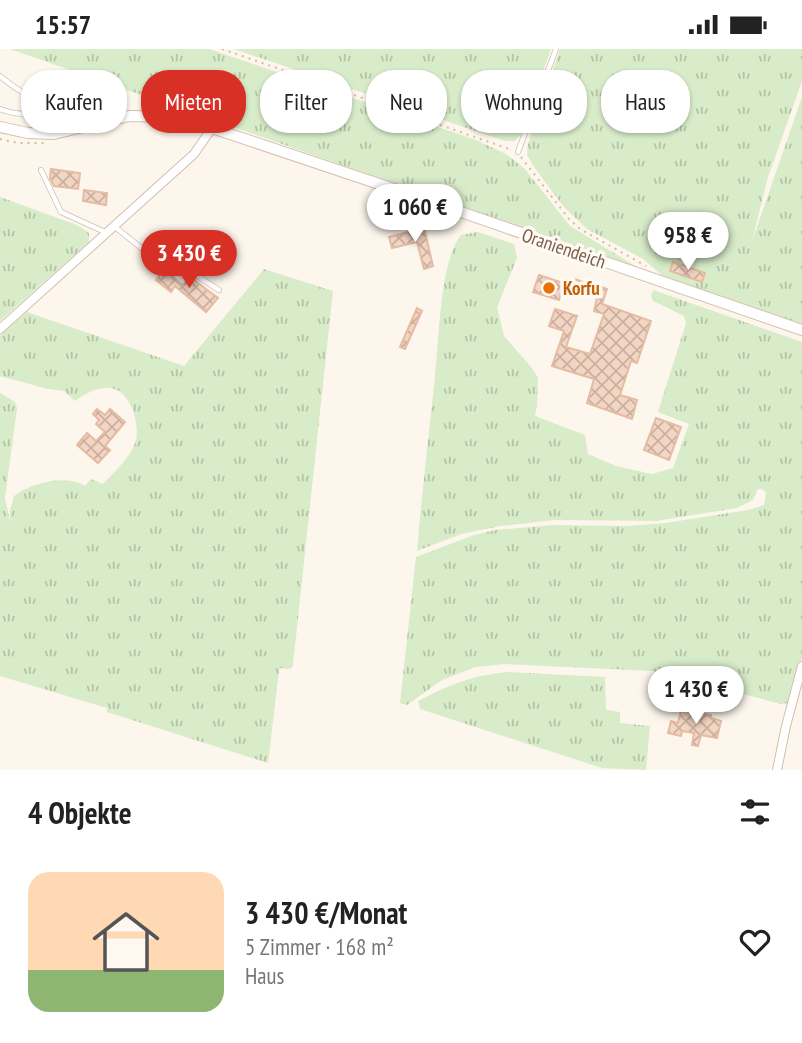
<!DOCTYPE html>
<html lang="de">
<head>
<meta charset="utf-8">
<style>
	body { margin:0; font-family:"PT Sans Narrow",sans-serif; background:#f2f2f2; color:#222; height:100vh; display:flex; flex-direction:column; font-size:26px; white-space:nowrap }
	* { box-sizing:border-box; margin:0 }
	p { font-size:23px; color:#767676 }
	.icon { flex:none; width:38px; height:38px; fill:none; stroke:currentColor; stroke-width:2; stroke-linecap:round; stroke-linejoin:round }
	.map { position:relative; height:721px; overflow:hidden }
	.details { display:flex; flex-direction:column; background:#fff; flex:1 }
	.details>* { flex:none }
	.hud { position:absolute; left:21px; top:21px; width:761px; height:63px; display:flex; gap:14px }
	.price { position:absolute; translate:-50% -60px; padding:0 16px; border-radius:24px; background:#fff; color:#222; font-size:23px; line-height:46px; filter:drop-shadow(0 2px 4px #0008) }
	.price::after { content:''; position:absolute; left:50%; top:42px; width:21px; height:16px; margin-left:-10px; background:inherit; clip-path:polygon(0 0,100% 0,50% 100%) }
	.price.on { background:#d93025; color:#fff }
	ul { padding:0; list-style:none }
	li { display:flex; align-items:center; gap:21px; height:175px; padding:0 28px }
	li span { display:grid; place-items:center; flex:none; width:196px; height:140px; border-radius:21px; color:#555 }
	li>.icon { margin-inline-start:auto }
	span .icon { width:84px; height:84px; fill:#fffc; stroke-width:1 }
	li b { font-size:30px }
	h2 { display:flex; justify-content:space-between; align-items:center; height:84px; padding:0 28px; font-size:30px }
	.tag { padding:0 24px; border-radius:28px; background:#fff; box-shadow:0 2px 5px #0004; font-size:24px; line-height:63px }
	.tag.on { background:#d93025; color:#fff }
	.status { display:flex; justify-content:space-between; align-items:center; height:49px; padding:0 35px; background:#fff; direction:ltr }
	.status svg { height:19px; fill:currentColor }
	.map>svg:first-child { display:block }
	.grass { fill:url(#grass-tufts) }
	.building { fill:url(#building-cross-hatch); stroke:#e6bba3; stroke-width:2 }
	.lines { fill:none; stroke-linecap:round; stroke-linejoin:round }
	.service-casing { stroke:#d1beb0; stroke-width:6 }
	.minor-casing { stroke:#d1beb0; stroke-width:10 }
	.secondary-casing { stroke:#d6c0b0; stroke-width:12 }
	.path { stroke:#d9b8a5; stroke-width:2; stroke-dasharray:2 5; stroke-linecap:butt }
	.service { stroke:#fff; stroke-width:4.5 }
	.minor { stroke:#fff; stroke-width:8 }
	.secondary { stroke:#fff; stroke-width:10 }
	.food-dot { fill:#e8710a; stroke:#fffaf3; stroke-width:2.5 }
	.labels { text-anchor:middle; stroke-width:7; stroke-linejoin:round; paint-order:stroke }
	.street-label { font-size:19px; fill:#7a5c4d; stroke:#fffaf3 }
	.food-label { font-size:19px; font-weight:bold; fill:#c56008; stroke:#fffaf3; text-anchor:start }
</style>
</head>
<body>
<div class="status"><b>15:57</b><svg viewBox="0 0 49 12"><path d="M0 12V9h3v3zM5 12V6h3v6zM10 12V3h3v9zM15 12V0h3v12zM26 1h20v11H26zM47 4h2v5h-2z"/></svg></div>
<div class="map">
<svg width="802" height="721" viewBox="0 0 802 721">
	<defs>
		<pattern id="grass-tufts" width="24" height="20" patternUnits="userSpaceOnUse" patternTransform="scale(1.75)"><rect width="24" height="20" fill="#d8ecc9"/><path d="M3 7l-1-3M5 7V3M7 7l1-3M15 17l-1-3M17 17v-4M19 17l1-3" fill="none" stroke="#b4c2a5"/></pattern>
		<pattern id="building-cross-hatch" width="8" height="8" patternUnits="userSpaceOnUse" patternTransform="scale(1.75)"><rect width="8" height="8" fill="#f3d5c3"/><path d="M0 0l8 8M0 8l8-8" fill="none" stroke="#cab0a1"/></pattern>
	</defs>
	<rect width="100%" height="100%" fill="#fdf6ec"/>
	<g class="grass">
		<path d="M10 0H209L476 91 506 105 524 119 570 177 642 221Z"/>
		<path d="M234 0H551L521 85 515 92H505Z"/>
		<path d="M560 0H802V32L768 128 752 192 802 48V275L664 228 643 210 587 180 563 157 534 118 527 106 528 95Z"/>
		<path d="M0 148 77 176 89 184V193L0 272Z"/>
		<path d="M478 183 514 195 517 209 497 258 504 287 532 319 538 329 537 357 535 367 585 386 588 405 616 417 652 425 673 419 689 375 658 363 686 274 684 267 653 252 651 247 653 241 802 293V608L789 654 781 655 653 622 505 615 476 618 442 631 407 656 400 654 416 508 474 486 495 481 553 476 627 477 665 474 748 461 764 456 766 444 762 440H758L753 451 737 459 656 472 555 471 500 477 461 485 417 502C422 443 429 385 435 326 439 291 440 211 461 186Z"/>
		<path d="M264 220 333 242 293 616 291 620 281 619 279 622 268 714 107 663V659L0 627V344L15 353 17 359 5 449 10 473V462L14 447C32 434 65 425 85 437L91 430 103 435C115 422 130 409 136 392 138 383 136 373 134 365 123 331 100 334 75 352L64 342 48 340 0 327V286L27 263 184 317Z"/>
		<path d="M507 623 605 628 606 661 620 663V674L650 677 646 721 602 719 420 660 418 652C452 635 470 627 507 623Z"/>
	</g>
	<g class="building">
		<path d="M51 120 80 124 78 140 54 137 50 129Z"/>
		<path d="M84 141 107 144 106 156 83 152Z"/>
		<path d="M424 179 433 217 424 220 417 193 392 199 389 188Z"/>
		<path d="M673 213 705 224 702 233 670 222Z"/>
		<path d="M164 221 183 236 190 228 218 249 206 263 175 237 171 243 156 231Z"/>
		<path d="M539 226 572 237 575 230 601 240 602 238 607 240 602 255 651 272 637 314 631 312 620 346 637 351 632 370 587 354 594 330 552 317 564 282 549 277 555 260 577 267 566 298 590 305 604 265 594 262 597 249 581 243 580 246 562 240 559 251 533 243Z"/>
		<path d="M417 259 422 262 405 300 400 298Z"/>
		<path d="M97 360 105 366 110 360 125 373 105 397 110 401 98 414 77 396 87 384 96 392 105 383 96 375 99 371 93 365Z"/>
		<path d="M656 369 681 378 669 411 644 401Z"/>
		<path d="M681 661 711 666V669L721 672 717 689 701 686 698 697 692 696 694 684 682 682 681 687 668 684 671 672 678 674Z"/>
	</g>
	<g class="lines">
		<g class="service-casing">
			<g id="service">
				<path d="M0 27C23 46 43 57 73 57"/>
				<path d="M0 60C31 72 62 60 93 54L102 58 108 71"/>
				<path d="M518 103 556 0"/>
				<path d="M41 121 61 163 107 184"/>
				<path d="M115 178 159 213 185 219 219 241"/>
			</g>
		</g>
		<g class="minor-casing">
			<g id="minor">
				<path d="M0 280 194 105 212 79"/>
				<path d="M777 721 786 677 802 617"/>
			</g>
		</g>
		<g class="secondary-casing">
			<path id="secondary" d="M0 78 28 84 54 85 129 67 169 68 194 73 403 143 802 281"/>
		</g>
		<g class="path">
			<path d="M222 0 512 101"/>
			<path d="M0 90 18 94H44"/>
			<path d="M521 108 569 170 580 180 646 217"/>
		</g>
		<use href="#service" class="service"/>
		<use href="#minor" class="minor"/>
		<use href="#secondary" class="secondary"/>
	</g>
	<circle class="food-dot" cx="549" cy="239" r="7"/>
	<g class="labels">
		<g class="street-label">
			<text transform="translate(564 199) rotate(19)" y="7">Oraniendeich</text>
		</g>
		<g class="food-label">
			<text x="563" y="246">Korfu</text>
		</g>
	</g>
</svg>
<b class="price" style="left:415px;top:195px">1 060 €</b>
<b class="price" style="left:688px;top:223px">958 €</b>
<b class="price on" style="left:189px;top:241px">3 430 €</b>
<b class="price" style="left:696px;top:677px">1 430 €</b>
<div class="hud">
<a class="tag">Kaufen</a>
<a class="tag on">Mieten</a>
<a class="tag">Filter</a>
<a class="tag">Neu</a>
<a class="tag">Wohnung</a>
<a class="tag">Haus</a>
</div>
</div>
<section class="details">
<h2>4 Objekte<svg class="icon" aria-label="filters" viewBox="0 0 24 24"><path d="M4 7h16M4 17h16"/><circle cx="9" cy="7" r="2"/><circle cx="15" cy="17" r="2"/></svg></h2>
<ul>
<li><span style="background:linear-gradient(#ffd9b3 70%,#8fb573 0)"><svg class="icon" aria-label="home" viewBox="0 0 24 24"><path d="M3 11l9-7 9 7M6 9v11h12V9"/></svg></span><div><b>3 430 €/Monat</b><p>5 Zimmer · 168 m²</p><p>Haus</p></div><svg class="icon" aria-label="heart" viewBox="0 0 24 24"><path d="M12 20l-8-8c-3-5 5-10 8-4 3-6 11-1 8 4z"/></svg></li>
</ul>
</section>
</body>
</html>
